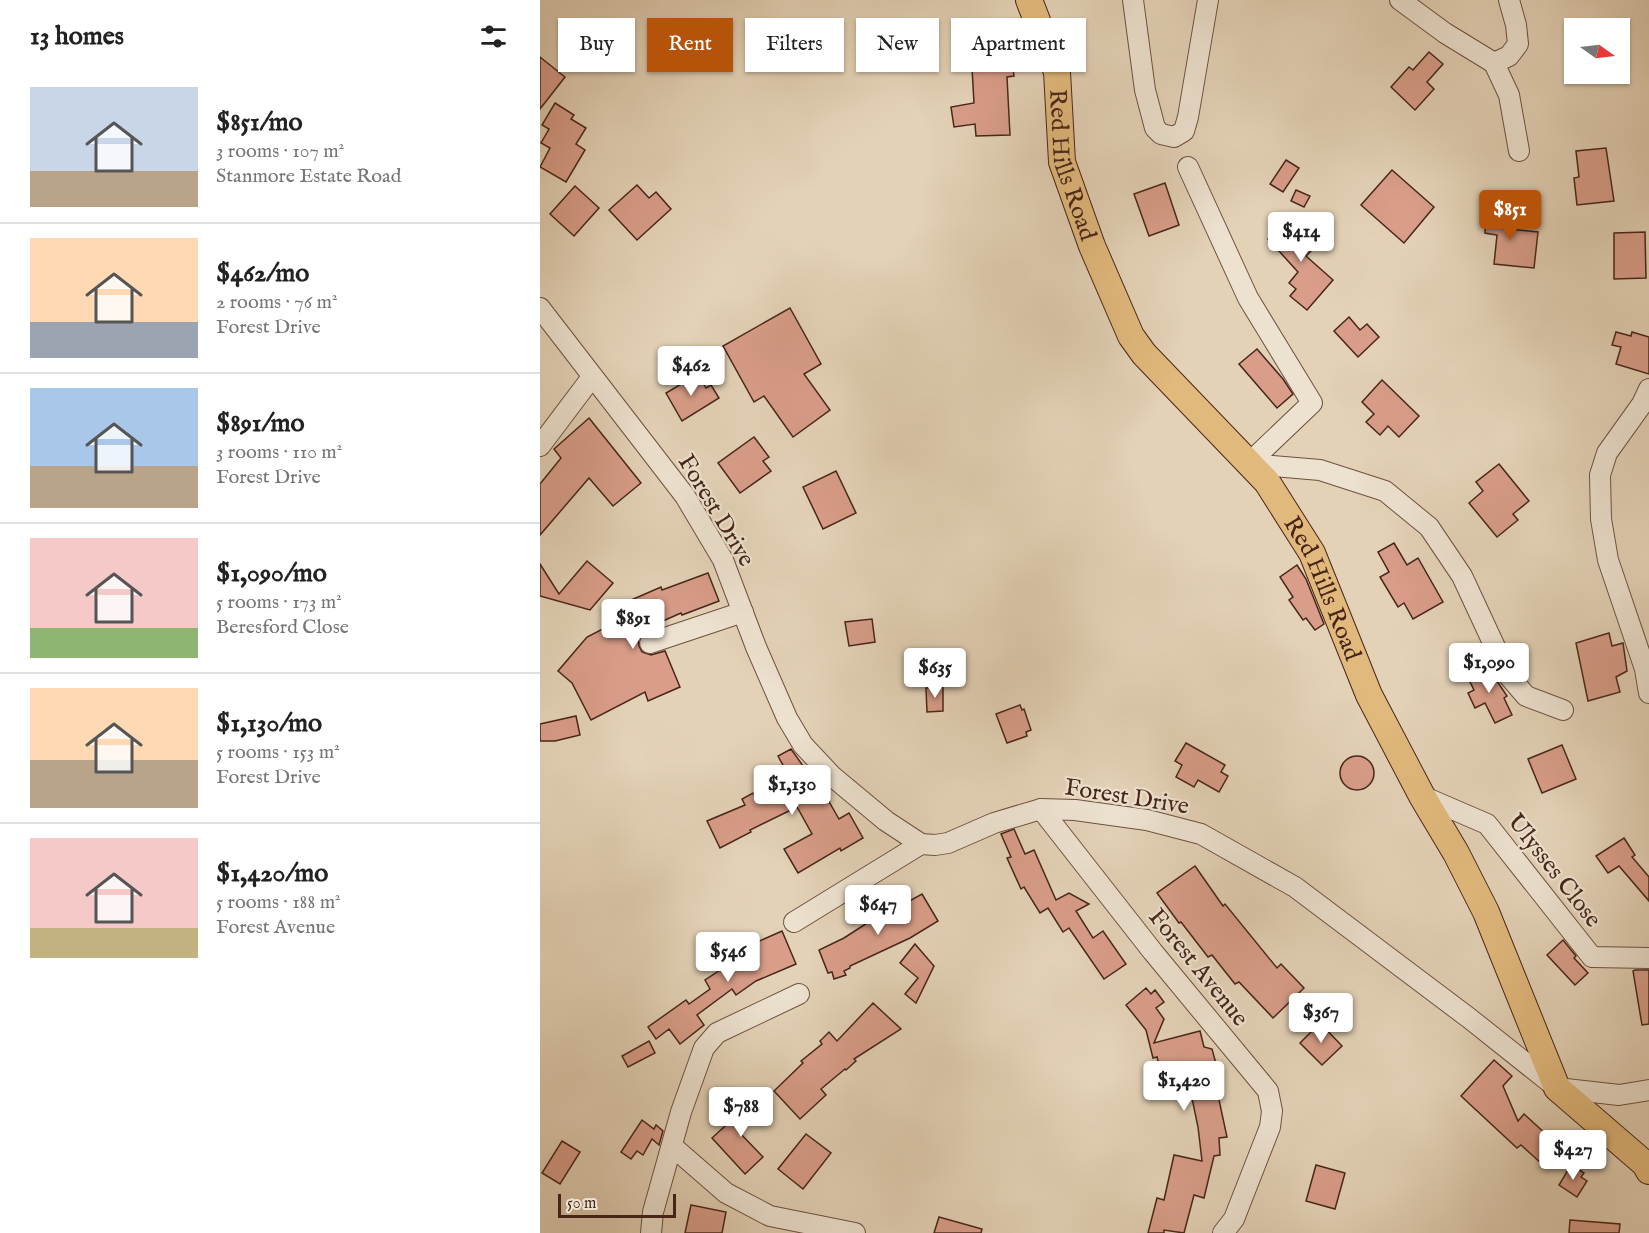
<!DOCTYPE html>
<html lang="en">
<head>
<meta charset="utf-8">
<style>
	body { margin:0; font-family:"IM FELL English",serif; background:#f6f6f6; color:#222; height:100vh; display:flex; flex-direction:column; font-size:22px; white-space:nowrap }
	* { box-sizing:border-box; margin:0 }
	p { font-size:20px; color:#767676 }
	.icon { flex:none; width:33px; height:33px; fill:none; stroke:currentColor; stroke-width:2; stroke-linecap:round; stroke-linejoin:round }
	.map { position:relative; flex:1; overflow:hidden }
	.panel { display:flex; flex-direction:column; background:#fff; width:540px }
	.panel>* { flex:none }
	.banner { position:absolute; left:18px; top:18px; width:570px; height:54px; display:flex; gap:12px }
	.needle { width:39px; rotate:104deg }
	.tools { position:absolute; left:1024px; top:18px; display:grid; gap:12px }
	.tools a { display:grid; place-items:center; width:66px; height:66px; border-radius:0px; background:#fff; box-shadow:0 2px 4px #0004; font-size:30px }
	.scale { position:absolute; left:18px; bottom:15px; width:118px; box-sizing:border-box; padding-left:6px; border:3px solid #472619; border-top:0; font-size:16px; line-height:21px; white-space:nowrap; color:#472619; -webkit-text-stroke:4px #ede2d0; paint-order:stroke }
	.price { position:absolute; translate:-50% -51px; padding:0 14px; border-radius:6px; background:#fff; color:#222; font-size:20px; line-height:39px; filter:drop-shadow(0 2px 3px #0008) }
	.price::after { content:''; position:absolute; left:50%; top:36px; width:18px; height:14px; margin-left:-9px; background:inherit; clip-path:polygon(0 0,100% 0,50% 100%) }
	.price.current { background:#b45309; color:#fff }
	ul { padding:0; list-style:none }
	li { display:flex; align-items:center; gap:18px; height:150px; padding:0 30px }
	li+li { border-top:2px solid #e0e0e0 }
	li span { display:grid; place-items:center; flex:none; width:168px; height:120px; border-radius:0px; color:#555 }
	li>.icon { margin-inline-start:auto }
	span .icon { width:72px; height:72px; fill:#fffc; stroke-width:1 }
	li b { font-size:26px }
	h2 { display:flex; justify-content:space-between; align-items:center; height:72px; padding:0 30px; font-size:26px }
	.tag { padding:0 21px; border-radius:0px; background:#fff; box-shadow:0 2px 4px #0004; font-size:21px; line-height:54px }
	.tag.current { background:#b45309; color:#fff }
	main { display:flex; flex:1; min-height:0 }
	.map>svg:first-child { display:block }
	.building { fill:#d99d89; stroke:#472619; stroke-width:1.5 }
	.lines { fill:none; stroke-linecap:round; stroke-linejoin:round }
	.minor-casing { stroke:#6e5140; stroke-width:22 }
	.major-casing { stroke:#472619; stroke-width:28 }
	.minor { stroke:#ede2d0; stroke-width:20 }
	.major { stroke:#e2b97c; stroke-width:26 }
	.labels { text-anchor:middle; stroke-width:4.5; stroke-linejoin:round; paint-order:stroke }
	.street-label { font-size:24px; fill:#472619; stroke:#ede2d0 }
</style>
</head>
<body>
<main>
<section class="panel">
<h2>13 homes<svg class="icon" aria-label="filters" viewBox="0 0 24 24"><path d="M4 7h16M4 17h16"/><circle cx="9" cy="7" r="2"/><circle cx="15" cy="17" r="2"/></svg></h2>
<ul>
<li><span style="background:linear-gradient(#c9d6e8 70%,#b9a48a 0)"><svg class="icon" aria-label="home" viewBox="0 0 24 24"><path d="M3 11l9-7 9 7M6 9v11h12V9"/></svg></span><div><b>$851/mo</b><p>3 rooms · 107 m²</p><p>Stanmore Estate Road</p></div></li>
<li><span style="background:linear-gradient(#ffd9b3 70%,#9aa5b1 0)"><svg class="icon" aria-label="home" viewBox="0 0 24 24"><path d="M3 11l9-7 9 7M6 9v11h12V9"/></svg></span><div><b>$462/mo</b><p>2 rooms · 76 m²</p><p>Forest Drive</p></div></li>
<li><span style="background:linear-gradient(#a9c7e8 65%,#b9a48a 0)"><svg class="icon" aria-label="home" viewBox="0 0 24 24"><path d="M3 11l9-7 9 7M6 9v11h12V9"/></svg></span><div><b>$891/mo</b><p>3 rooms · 110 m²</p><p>Forest Drive</p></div></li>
<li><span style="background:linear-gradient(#f6c9c9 75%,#8fb573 0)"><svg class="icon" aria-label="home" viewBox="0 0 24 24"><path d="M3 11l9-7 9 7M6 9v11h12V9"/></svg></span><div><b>$1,090/mo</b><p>5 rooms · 173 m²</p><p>Beresford Close</p></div></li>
<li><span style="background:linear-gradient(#ffd9b3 60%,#b9a48a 0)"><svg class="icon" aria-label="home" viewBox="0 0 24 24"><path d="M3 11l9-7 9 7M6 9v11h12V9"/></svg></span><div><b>$1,130/mo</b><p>5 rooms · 153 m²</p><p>Forest Drive</p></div></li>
<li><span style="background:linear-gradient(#f6c9c9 75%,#c2b280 0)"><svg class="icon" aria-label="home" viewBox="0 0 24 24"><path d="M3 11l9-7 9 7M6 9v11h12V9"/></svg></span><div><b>$1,420/mo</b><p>5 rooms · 188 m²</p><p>Forest Avenue</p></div></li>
</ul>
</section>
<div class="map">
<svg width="1109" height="1233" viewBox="0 0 1109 1233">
	<rect width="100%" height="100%" fill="#e4d2b7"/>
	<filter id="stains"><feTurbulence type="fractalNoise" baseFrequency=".00333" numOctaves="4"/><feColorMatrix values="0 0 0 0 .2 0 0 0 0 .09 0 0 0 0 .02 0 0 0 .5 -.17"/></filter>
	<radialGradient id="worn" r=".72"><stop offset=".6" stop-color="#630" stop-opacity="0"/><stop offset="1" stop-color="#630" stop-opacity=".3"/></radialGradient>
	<g class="building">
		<path d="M452 33 453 40 469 38 474 76 467 77 470 135 436 136 435 124 414 127 411 107 434 103 432 68 430 69 427 42 434 41 433 36Z"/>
		<path d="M889 52 903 64 887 82 894 89 875 110 851 87 869 67 873 70Z"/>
		<path d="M0 57 25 77 0 109Z"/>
		<path d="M15 103 34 115 31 119 46 128 36 144 45 150 26 182 0 167 10 148 1 143 9 129 2 125Z"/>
		<path d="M1066 148 1074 201 1037 205 1034 178 1039 177 1036 151Z"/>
		<path d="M746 160 759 168 743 192 730 184Z"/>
		<path d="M852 170 894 207 864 243 821 205Z"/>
		<path d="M625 183 639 225 609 236 594 194Z"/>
		<path d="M97 185 109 198 116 192 131 209 97 240 69 210Z"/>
		<path d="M35 186 59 208 34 236 10 214Z"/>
		<path d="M756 190 770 196 764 207 751 201Z"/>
		<path d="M946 201 960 202 959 228 998 232 994 268 954 264 957 235 945 233Z"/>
		<path d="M752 218 777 245 766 256 793 280 767 310 750 296 756 289 749 283 758 272 728 239Z"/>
		<path d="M1105 232 1106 278 1074 279V233Z"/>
		<path d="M250 308 281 364 264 374 290 410 253 437 224 396 214 402 183 346Z"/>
		<path d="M809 317 820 330 827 324 839 337 818 357 794 331Z"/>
		<path d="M1076 332 1091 336 1092 332 1109 337V374L1076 364 1081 347 1072 345Z"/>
		<path d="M717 349 743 379 753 394 737 408 699 364Z"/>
		<path d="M158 374 166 388 171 385 179 398 142 421 126 393Z"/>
		<path d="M842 380 879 416 859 437 848 426 840 435 826 422 834 414 822 402Z"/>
		<path d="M49 418 101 483 73 506 49 478 0 535V484L21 458 14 449Z"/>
		<path d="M214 437 229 457 223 461 231 471 200 493 178 463Z"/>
		<path d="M959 464 989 501 973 514 978 520 957 537 929 503 943 491 936 482Z"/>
		<path d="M296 471 316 513 283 529 263 487Z"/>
		<path d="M854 543 867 565 878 558 903 602 873 619 864 603 858 607 840 577 849 572 838 552Z"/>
		<path d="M47 561 73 583 50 610 0 596V564L19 594Z"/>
		<path d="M757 565 766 579 784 624 775 630 766 618 763 620 749 600 753 597 740 577Z"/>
		<path d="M168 573 179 601 142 615 141 613 100 631 101 635 98 640 99 646 102 652 111 655 125 651 140 687 108 701 105 692 51 720 32 683 18 671 47 637 94 613 89 601 121 587 122 590Z"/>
		<path d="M332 619 335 642 309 646 305 622Z"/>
		<path d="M1069 633 1072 646 1083 643 1087 671 1076 677 1080 692 1048 701 1036 643Z"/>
		<path d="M947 666 967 696 964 698 972 715 955 723 945 703 935 708 928 693 934 690 927 676Z"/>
		<path d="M403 687V711L387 712 386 688Z"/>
		<path d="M480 705 482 710 484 709 491 730 486 732 487 736 467 743 456 714Z"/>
		<path d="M36 716 40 735 15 741H0V724Z"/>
		<path d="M646 743 685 765 681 772 688 776 679 792 658 780 654 787 636 777 642 765 635 761Z"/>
		<path d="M1022 745 1036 779 1002 793 988 759Z"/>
		<path d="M251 749 266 770 269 769 272 772 299 819 309 813 323 838 301 851 300 848 258 873 244 849 272 834 257 807 210 830 211 832 180 848 167 821 205 805 202 799 213 793 214 796 250 778 238 756Z"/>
		<circle cx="817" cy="773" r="17"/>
		<path d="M474 829 485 854 494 850 516 900 529 893 549 904 536 911 553 938 563 931 586 964 564 979 529 928 523 932 508 908 500 913 484 887 481 889 467 858 471 857 461 834Z"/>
		<path d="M1084 838 1095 855 1092 857 1109 877V901L1079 866 1068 873 1056 856Z"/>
		<path d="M655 866 683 906 685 904 737 968 741 964 764 988 733 1018 699 982 695 984 672 955 668 957 641 922 639 923 617 893Z"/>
		<path d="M382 894 398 921 370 938 310 966V968L304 971 306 975 294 979 292 972 288 973 279 950 304 938 338 916 363 908 362 905Z"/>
		<path d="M242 931 256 964 216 981 196 995 192 989 157 1015 164 1025 140 1044 129 1029 116 1039 108 1027 146 1000 149 1004 170 989 165 980 180 970 174 961 185 954 186 956Z"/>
		<path d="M1023 940 1036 956 1034 958 1048 973 1035 985 1007 955Z"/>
		<path d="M375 944 394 966 376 1003 365 994 378 978 360 963Z"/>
		<path d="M1095 970H1109V1024L1102 1025 1093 971Z"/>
		<path d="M606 988 611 994 615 990 624 1002 616 1008 624 1019 614 1043 660 1031 664 1047 672 1049 678 1071 673 1072 687 1137 679 1138 680 1155 674 1156 664 1198 654 1195 644 1233 624 1230V1233H608L617 1198 624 1200 634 1155 662 1161 658 1127 648 1079 624 1085 617 1057 613 1058 606 1030 586 1005Z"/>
		<path d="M333 1003 361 1029 314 1059 316 1061 306 1070 305 1069 281 1089 286 1095 260 1119 234 1091 263 1063 261 1061 282 1044 280 1041 289 1032 297 1041Z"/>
		<path d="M780 1023 802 1046 782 1065 760 1043Z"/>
		<path d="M109 1041 115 1053 88 1067 82 1056Z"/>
		<path d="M954 1060 972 1076 963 1086 978 1121 984 1114 1019 1146 1002 1164 981 1145 977 1148 921 1096Z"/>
		<path d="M219 1095 227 1104 198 1131 223 1157 205 1174 172 1138Z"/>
		<path d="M102 1120 114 1129 116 1125 123 1131 119 1145 112 1139 103 1155 97 1151 91 1159 81 1152Z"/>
		<path d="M266 1134 291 1153 263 1189 238 1169Z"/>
		<path d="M22 1141 40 1152 20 1184 2 1173Z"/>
		<path d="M776 1165 805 1173 795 1209 766 1201Z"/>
		<path d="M1031 1165 1044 1173 1041 1177 1047 1181 1037 1197 1019 1185Z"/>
		<path d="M151 1205 186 1212 182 1233H145Z"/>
		<path d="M399 1217 442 1229 441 1233H394Z"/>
		<path d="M1030 1220 1080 1224 1079 1233H1029Z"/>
	</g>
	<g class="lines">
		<g class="minor-casing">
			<g id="minor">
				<path d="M593 0 605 90 615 128 621 134 634 137 644 131 648 117 668 0"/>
				<path d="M860 0 905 33 954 63 969 95 979 151"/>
				<path d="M954 63 969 56 978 44 976 25 969 0"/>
				<path d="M648 167 708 298 772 403 708 464"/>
				<path d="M0 308 145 496 183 560 216 647 247 718 263 745 292 776 346 821 381 844 395 845 408 843 454 823 501 809 535 810 607 820 661 834 755 887 929 1018 1017 1088 1079 1095 1109 1090"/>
				<path d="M1109 389 1102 404 1067 453 1060 475 1061 519 1068 560 1105 669 1109 693"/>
				<path d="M0 446 52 377"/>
				<path d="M708 464 780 470 845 491 889 527 922 576 968 675 986 696 1023 710"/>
				<path d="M110 643 203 612"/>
				<path d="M882 796 947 824 1052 957 1109 958"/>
				<path d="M501 809 613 952 728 1091 732 1111 730 1127 694 1219 683 1233"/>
				<path d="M254 922 381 844"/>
				<path d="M132 1146 186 1193 230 1216 315 1233"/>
				<path d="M111 1233 113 1212 141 1112 164 1048 177 1033 259 994"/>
			</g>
		</g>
		<g class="major-casing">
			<g id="major">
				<path id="s1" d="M489 0 517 72 522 162 552 246 591 336 604 354 727 482 772 553 829 695 882 796 916 853 946 912 1017 1088 1105 1164 1109 1171"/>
			</g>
		</g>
		<use href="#minor" class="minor"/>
		<use href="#major" class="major"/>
	</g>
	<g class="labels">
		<g class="street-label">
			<text dy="8" stroke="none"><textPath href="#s1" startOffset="172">Red Hills Road</textPath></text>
			<text transform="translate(177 510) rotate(59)" y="8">Forest Drive</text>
			<text dy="8" stroke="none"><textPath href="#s1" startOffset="675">Red Hills Road</textPath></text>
			<text transform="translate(587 796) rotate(9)" y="8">Forest Drive</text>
			<text transform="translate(1015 870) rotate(52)" y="8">Ulysses Close</text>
			<text transform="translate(659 967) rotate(51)" y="8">Forest Avenue</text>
		</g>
	</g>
	<rect width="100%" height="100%" filter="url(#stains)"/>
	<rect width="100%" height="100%" fill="url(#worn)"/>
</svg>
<div class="tools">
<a><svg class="needle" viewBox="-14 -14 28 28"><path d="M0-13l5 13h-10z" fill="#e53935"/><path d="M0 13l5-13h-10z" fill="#767676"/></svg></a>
</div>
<div class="scale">50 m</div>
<b class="price current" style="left:970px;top:241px">$851</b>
<b class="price" style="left:761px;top:263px">$414</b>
<b class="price" style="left:151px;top:397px">$462</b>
<b class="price" style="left:93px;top:650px">$891</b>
<b class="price" style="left:949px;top:694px">$1,090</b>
<b class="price" style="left:395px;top:699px">$635</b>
<b class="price" style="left:252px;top:816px">$1,130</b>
<b class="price" style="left:338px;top:936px">$647</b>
<b class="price" style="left:188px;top:983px">$546</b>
<b class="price" style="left:781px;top:1044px">$367</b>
<b class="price" style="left:644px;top:1112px">$1,420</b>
<b class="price" style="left:201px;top:1138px">$788</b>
<b class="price" style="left:1033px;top:1181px">$427</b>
<div class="banner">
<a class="tag">Buy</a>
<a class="tag current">Rent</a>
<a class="tag">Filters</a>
<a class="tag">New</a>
<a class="tag">Apartment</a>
</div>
</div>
</main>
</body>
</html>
